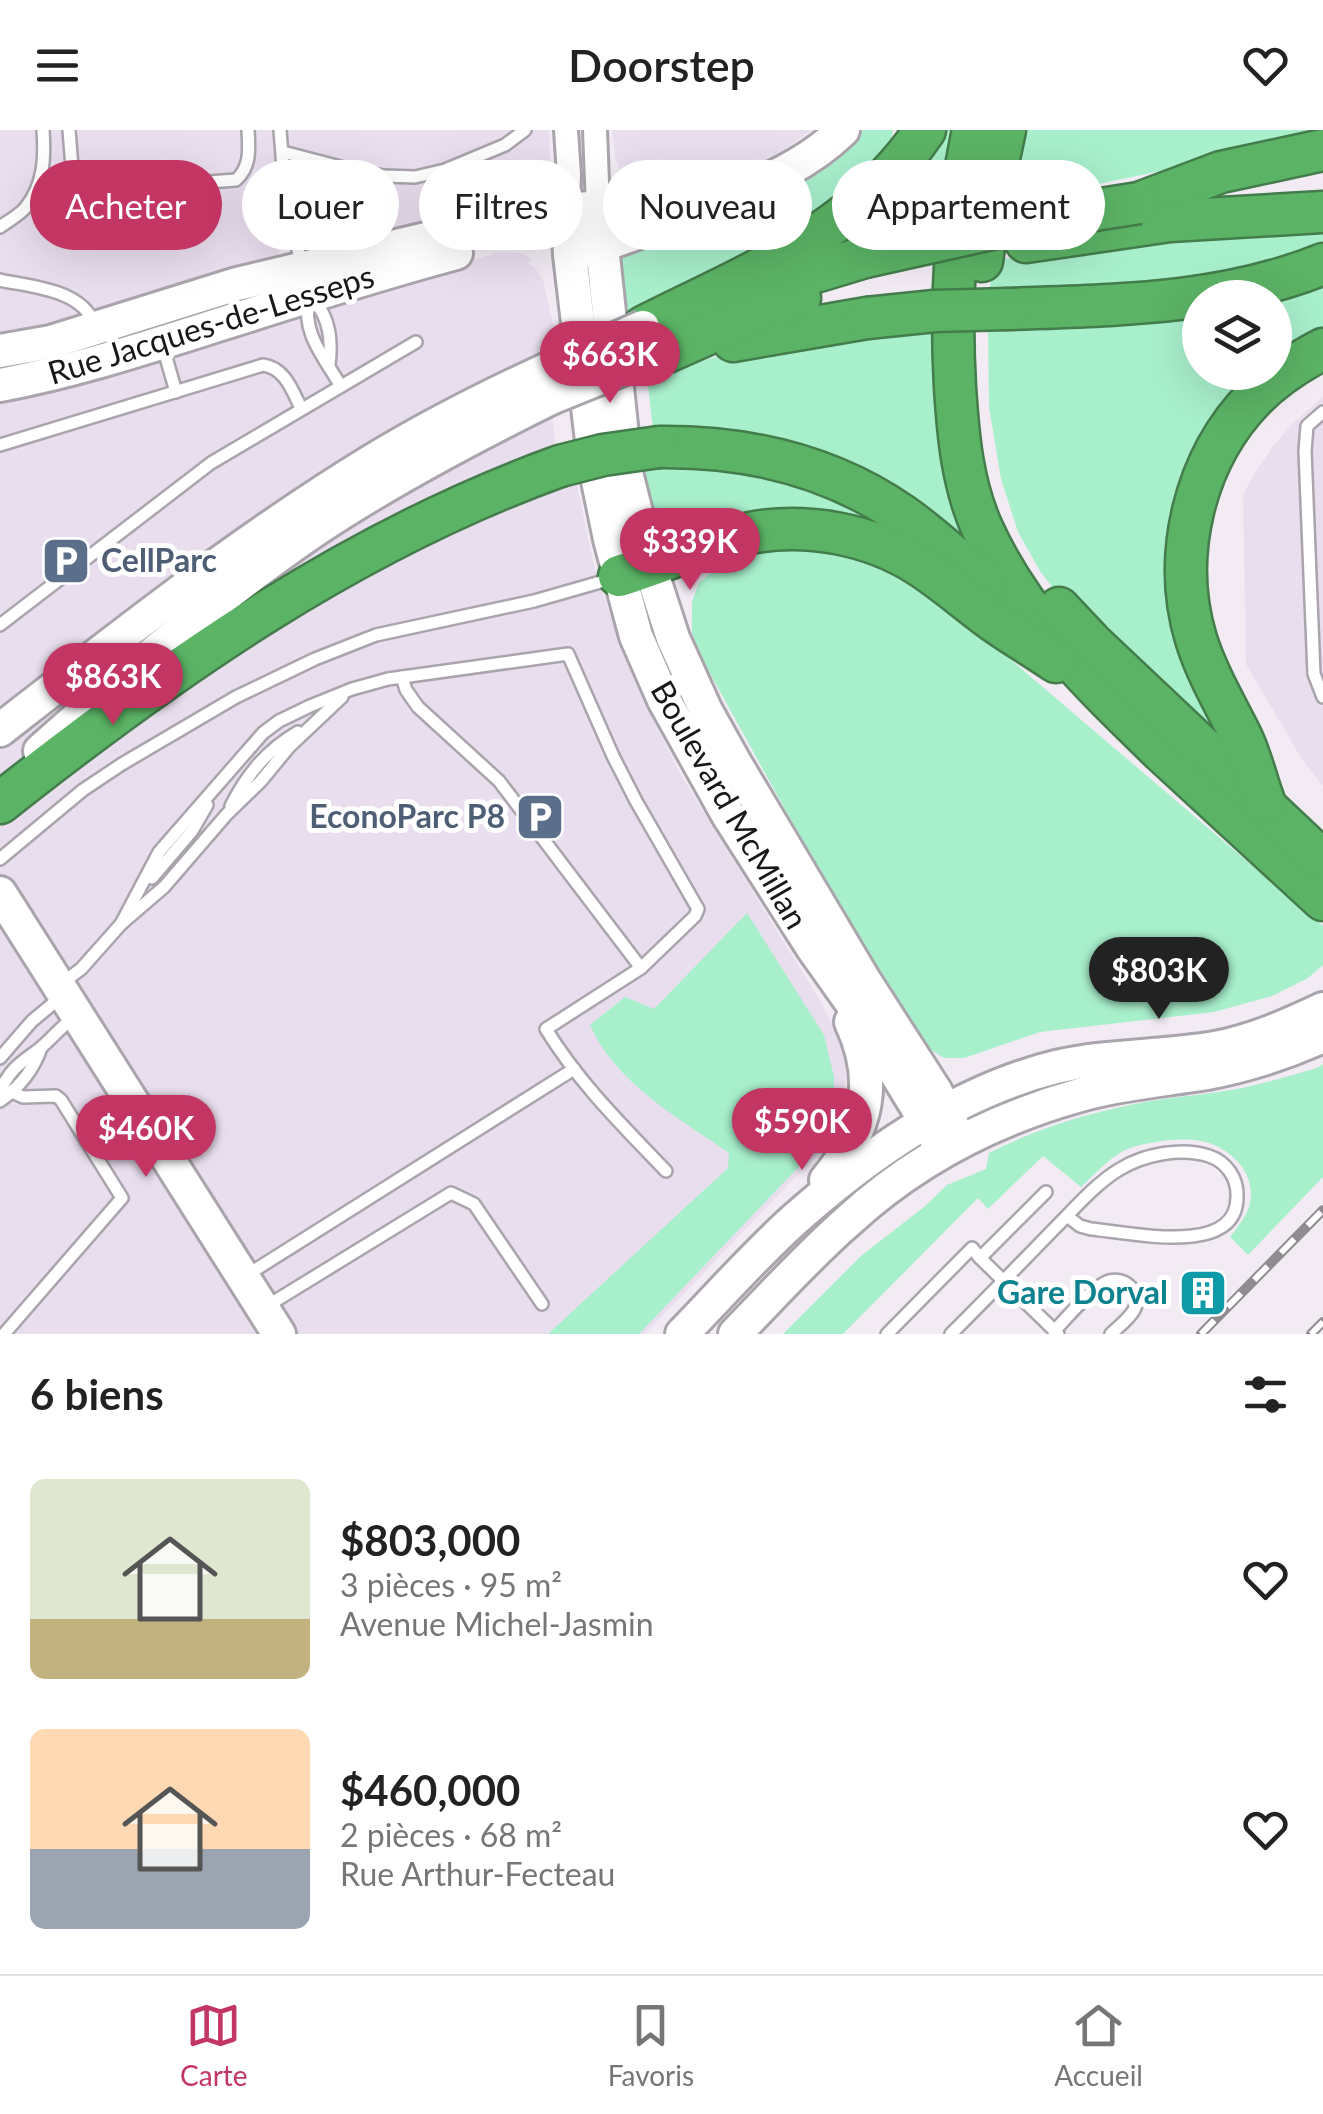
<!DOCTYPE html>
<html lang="fr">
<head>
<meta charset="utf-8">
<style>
	body { margin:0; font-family:Lato,sans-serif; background:#f6f6f6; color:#222; height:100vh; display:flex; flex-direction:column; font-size:38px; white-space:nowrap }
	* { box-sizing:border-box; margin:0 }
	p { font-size:32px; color:#767676 }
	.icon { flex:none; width:55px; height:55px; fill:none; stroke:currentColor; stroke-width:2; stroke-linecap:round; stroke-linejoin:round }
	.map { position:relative; height:1204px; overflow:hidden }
	.panel { display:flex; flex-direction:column; background:#fff; flex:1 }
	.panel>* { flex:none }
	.hud { position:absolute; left:30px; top:30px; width:1265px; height:90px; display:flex; gap:20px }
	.buttons { position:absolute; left:1182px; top:150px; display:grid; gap:20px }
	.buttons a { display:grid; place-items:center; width:110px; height:110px; border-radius:50%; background:#fff; box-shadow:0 10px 40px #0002; font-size:50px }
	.price { position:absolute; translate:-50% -85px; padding:0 22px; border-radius:35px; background:#c33563; color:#fff; font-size:32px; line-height:65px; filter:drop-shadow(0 2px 5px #0008) }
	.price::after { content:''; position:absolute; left:50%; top:60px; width:30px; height:22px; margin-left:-15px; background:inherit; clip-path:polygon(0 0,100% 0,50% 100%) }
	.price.current { background:#222; color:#fff }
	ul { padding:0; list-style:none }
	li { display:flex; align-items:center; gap:30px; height:250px; padding:0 30px }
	li span { display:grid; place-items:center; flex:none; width:280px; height:200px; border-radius:15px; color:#555 }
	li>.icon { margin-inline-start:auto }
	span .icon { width:120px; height:120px; fill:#fffc; stroke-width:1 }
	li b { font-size:42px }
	h2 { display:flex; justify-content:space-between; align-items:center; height:120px; padding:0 30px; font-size:42px }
	.tag { padding:0 35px; border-radius:45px; background:#fff; box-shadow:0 10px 40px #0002; font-size:35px; line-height:90px }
	.tag.current { background:#c33563; color:#fff }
	header { display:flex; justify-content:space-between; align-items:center; height:130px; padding:0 30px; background:#fff; font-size:45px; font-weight:600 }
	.tab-bar { display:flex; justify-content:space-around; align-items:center; height:140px; border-top:2px solid #e0e0e0; background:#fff; font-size:28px; color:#767676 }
	.tab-bar a { display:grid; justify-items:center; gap:5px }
	.tab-bar .current { color:#c33563 }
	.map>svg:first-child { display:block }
	.built { fill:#e9deee }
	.green { fill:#a8efcc }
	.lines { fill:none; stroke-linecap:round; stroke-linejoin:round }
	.lane-casing { stroke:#aaa4ac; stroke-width:16 }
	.street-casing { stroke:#aaa4ac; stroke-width:28 }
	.secondary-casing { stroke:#aaa4ac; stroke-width:38 }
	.highway-casing { stroke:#447c4b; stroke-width:45 }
	.lane { stroke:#fff; stroke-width:11 }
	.street { stroke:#fff; stroke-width:22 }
	.secondary { stroke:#fff; stroke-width:32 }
	.highway { stroke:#5bb365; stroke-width:40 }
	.rail-casing { stroke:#908b91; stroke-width:10 }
	.rail { stroke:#fff; stroke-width:6; stroke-dasharray:19; stroke-linecap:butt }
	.secondary-bridge-casing { stroke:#aaa4ac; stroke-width:38; stroke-linecap:butt }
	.highway-bridge-casing { stroke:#447c4b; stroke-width:45; stroke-linecap:butt }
	.secondary-bridge { stroke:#fff; stroke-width:32 }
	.highway-bridge { stroke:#5bb365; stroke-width:40 }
	.labels { text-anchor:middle; stroke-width:10; stroke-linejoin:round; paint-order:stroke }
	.street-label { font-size:32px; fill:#19171a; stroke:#fff }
	.service-label { font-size:32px; font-weight:bold; fill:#4e5e75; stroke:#fff; text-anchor:start }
	.culture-label { font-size:32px; font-weight:bold; fill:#0d838f; stroke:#fff; text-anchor:end }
</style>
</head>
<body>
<header><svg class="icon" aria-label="menu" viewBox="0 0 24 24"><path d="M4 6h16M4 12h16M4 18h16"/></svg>Doorstep<svg class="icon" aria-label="heart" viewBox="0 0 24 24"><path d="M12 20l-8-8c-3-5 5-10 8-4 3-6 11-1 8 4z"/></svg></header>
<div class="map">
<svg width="1323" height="1204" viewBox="0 0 1323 1204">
	<rect width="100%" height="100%" fill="#f2ebf4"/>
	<g class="built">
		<path d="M0 0H549L551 48 548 57 534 72 355 106H345L330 101 322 102 278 116 285 184 501 122 519 123 531 128 529 134 536 139 543 150 558 215 546 221 556 321 575 346 594 436 624 525 653 590 682 647 818 867 833 895 843 921 846 946 843 973 829 1012 645 1204H0Z"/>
		<path d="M612 0H812L782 21 755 34 707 50 676 55 673 43 624 48 616 31Z"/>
		<path d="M1323 267V656L1301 628 1246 534 1243 365 1251 349 1274 315 1294 292Z"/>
	</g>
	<g class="green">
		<path d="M863 0H893L889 18 822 82 730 137 620 187 617 130 620 122C719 95 789 75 863 0Z"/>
		<path d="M939 0H961L947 89 905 100 908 42Z"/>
		<path d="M1025 0H1323V7L1008 73Z"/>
		<path d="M1323 95V122L1273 142 988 170 994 131 1061 119Z"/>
		<path d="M1323 145V204L1275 232V168Z"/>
		<path d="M1200 177V242L1263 243 1201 317 1212 590 1205 597 1065 474 1040 441 1018 402 1001 349 989 277 988 194Z"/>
		<path d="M940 194 980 423 944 401 653 299 647 247 743 219Z"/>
		<path d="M690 333 812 354 911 406 660 409 650 403 633 334Z"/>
		<path d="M766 417 842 418 906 449 990 512 1323 796V835L1308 848 1272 866 1214 882 1040 902 964 928H944L928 918 824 750 702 529 692 503V472L699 453 733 423Z"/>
		<path d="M747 783 824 905 834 947 833 976 811 1024 639 1204H548L728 1038 729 1023C679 988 615 953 590 895L625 867 654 879Z"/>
		<path d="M1323 934V1047L1248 1125 1230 1107C1238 1096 1247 1086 1250 1073 1257 1039 1224 1012 1193 1010 1175 1008 1139 1013 1123 1021 1107 1030 1094 1045 1081 1057L1043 1026 988 1079 978 1068 843 1204H783L862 1125 924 1077 947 1055 986 1039 989 1023C1040 997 1094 981 1151 971 1181 966 1212 964 1242 958 1267 953 1292 945 1317 938Z"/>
	</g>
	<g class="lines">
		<g class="lane-casing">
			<g id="lane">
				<path d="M69 0 74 62 236 50C251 36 249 20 248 0"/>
				<path d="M280 0 285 64 301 133"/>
				<path d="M283 22 348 39 384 46 415 47 445 40 505 15 525 0"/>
				<path d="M0 97C8 91 20 85 26 77 44 54 45 28 43 0"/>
				<path d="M0 150C31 157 80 159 94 193"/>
				<path d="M309 169C301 203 325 228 340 255"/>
				<path d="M313 169C330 188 332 211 329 235"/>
				<path d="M163 217 176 262"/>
				<path d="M1323 282 1307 296 1305 321 1314 544 1323 567"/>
				<path d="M0 315 263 235C285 238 292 260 301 278"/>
				<path d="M0 495 211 333 416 212"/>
				<path d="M402 547 406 560 418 577 499 651 641 838"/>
				<path d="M231 676C247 644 267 620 298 602"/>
				<path d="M0 729 83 660 122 634 236 567 315 529 376 505 534 471 611 449"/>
				<path d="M152 748 192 701 207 675"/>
				<path d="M121 794 159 722 263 603 279 591 310 576 352 559 388 549 568 524 613 626 636 671 698 779 695 786 641 838 546 899C579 953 623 996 666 1041"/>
				<path d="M62 853 81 839 121 794 164 757 227 684 261 651 289 617 342 567"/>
				<path d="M0 928 32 891 61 867"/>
				<path d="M0 962C9 940 20 933 38 920 51 910 60 897 75 887"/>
				<path d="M0 971C20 957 33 941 41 918"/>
				<path d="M89 1013 104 1018 142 994"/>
				<path d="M980 1128 1058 1204"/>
				<path d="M247 1145 574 939"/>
				<path d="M267 1176 451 1063 474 1074 542 1174"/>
				<path d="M1054 1201C1067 1188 1093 1156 1109 1151 1126 1146 1143 1164 1134 1180 1129 1189 1118 1197 1111 1204"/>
				<path d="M4 1204 122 1068 61 970 56 966 23 967 12 962"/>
				<path d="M887 1204 972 1118 980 1128 1046 1062"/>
				<path d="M951 1204C985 1170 1019 1135 1053 1100 1074 1079 1095 1054 1120 1039 1145 1024 1182 1017 1209 1026 1227 1032 1238 1049 1237 1067 1237 1128 1128 1102 1091 1099L1080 1096 1067 1086"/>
			</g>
		</g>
		<g class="street-casing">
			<g id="street">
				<path d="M566 0 569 45 568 80"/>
				<path d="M595 0 598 78"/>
			</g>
		</g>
		<g class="secondary-casing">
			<g id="secondary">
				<path d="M598 78 626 343 650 437 673 508 706 581 735 633 864 850 936 962 960 1011"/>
				<path d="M568 80 570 125 595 336 610 409 636 506 664 570 728 685 812 817 863 889 943 1020"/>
				<path d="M584 121C626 108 667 92 708 75 757 55 804 38 843 0"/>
				<path d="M0 221 51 212 237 154 472 98 568 80 733 65"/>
				<path d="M0 255C76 241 148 217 221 194 299 169 377 144 456 123"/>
				<path d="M0 600C121 506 241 411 372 331 428 297 487 267 548 239"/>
				<path d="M40 621C126 544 216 468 312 402 388 351 470 308 551 268"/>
				<path d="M0 763 279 1204"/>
				<path d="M826 1050C867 1000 879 952 851 892"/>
				<path d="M682 1204C719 1166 755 1125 794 1090 868 1024 959 961 1056 937 1108 925 1163 927 1215 918 1253 911 1289 895 1323 879"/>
				<path d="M735 1204C772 1166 808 1126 848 1091 914 1030 994 989 1080 965 1122 953 1165 950 1207 943 1248 935 1286 923 1323 906"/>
			</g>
		</g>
		<g class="highway-casing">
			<g id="highway">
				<path d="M973 0C955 85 950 170 955 257 958 304 962 353 982 398 1022 487 1092 554 1161 621 1215 671 1269 721 1323 770"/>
				<path d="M1139 73 1221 42 1323 20"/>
				<path d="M1026 112 1170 91 1323 82"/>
				<path d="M982 131 992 61 1005 0"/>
				<path d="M759 159 865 127"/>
				<path d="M1008 179C1115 175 1222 175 1323 134"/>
				<path d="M643 197C750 143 855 104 925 0"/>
				<path d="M733 211 867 188"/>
				<path d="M665 223 769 177 800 168"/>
				<path d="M659 317C747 316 830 335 902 385 932 406 959 431 986 455"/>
				<path d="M619 446C663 433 705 412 750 403 806 392 870 404 919 435 947 453 971 475 998 494 1017 507 1037 519 1056 532"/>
				<path d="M1059 478 1092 513 1323 731"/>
				<path d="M1264 671C1256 650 1251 626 1241 606 1225 574 1207 544 1196 509 1171 426 1194 329 1255 267 1275 247 1298 232 1323 219"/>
				<path d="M0 673C172 537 352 411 560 336"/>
			</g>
		</g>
		<use href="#lane" class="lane"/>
		<use href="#street" class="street"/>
		<use href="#secondary" class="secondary"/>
		<use href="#highway" class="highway"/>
		<g class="rail-casing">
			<g id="rail">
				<path d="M1201 1204 1323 1080"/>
				<path d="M1311 1204 1323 1192"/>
			</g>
		</g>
		<use href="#rail" class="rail"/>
		<g class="secondary-bridge-casing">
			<g id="secondary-bridge">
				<path d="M548 239 643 197"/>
				<path d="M551 268 645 230"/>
			</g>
		</g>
		<g class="highway-bridge-casing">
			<g id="highway-bridge">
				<path d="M865 127 1032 90 1139 73"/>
				<path d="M867 188 935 181 1008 179"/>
				<path d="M560 336 603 325 659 317"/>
			</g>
		</g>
		<use href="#secondary-bridge" class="secondary-bridge"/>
		<use href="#highway-bridge" class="highway-bridge"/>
	</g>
	<defs>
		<g id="parking-square" transform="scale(2.5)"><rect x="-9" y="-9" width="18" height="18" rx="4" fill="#5c6f8a" stroke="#fff"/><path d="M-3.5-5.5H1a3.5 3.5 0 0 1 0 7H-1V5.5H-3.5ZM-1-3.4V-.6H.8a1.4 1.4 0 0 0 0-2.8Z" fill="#fff"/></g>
		<g id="building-square" transform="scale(2.5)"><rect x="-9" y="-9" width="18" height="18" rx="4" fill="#0f9aa8" stroke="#fff"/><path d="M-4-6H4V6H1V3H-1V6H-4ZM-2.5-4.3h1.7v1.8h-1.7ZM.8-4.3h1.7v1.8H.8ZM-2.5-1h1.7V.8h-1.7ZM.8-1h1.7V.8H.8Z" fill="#fff"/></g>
	</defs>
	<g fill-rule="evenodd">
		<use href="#parking-square" x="66" y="431"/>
		<use href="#parking-square" x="540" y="687"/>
		<use href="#building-square" x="1203" y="1163"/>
	</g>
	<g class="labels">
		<g class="street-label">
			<text transform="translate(211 195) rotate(-17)" y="11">Rue Jacques-de-Lesseps</text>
			<text transform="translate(729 675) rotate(60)" y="11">Boulevard McMillan</text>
		</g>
		<g class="service-label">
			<text x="101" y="442">CellParc</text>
			<text x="505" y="698" text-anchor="end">EconoParc P8</text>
		</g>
		<g class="culture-label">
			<text x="1168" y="1174">Gare Dorval</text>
		</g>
	</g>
</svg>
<div class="buttons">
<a><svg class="icon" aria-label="layers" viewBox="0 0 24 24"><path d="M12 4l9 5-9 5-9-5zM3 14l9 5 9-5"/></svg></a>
</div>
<b class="price" style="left:610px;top:276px">$663K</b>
<b class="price" style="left:690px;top:463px">$339K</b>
<b class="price" style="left:113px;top:598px">$863K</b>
<b class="price current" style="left:1159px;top:892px">$803K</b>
<b class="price" style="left:802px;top:1043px">$590K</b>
<b class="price" style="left:146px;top:1050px">$460K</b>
<div class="hud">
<a class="tag current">Acheter</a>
<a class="tag">Louer</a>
<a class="tag">Filtres</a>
<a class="tag">Nouveau</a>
<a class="tag">Appartement</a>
</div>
</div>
<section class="panel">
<h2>6 biens<svg class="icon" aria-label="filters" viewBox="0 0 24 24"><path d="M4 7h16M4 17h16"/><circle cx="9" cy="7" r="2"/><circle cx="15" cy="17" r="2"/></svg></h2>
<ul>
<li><span style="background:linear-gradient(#dfe7d0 70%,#c2b280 0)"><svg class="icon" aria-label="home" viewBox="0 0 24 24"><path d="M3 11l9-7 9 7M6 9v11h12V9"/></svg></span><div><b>$803,000</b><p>3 pièces · 95 m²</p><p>Avenue Michel-Jasmin</p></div><svg class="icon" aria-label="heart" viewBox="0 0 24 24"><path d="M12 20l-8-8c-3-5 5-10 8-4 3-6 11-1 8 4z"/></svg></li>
<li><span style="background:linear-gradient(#ffd9b3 60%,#9aa5b1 0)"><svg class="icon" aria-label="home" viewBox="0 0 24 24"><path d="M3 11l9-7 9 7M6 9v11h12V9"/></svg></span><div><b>$460,000</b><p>2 pièces · 68 m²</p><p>Rue Arthur-Fecteau</p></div><svg class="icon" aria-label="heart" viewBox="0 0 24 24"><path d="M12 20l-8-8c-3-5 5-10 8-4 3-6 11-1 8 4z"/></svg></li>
</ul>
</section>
<nav class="tab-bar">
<a class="current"><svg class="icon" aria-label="map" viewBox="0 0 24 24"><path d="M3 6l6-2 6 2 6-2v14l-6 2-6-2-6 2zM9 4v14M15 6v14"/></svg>Carte</a>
<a><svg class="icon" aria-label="saved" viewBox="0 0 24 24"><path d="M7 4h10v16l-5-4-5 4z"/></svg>Favoris</a>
<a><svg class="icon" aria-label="home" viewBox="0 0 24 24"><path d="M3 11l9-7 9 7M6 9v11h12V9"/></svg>Accueil</a>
</nav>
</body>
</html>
